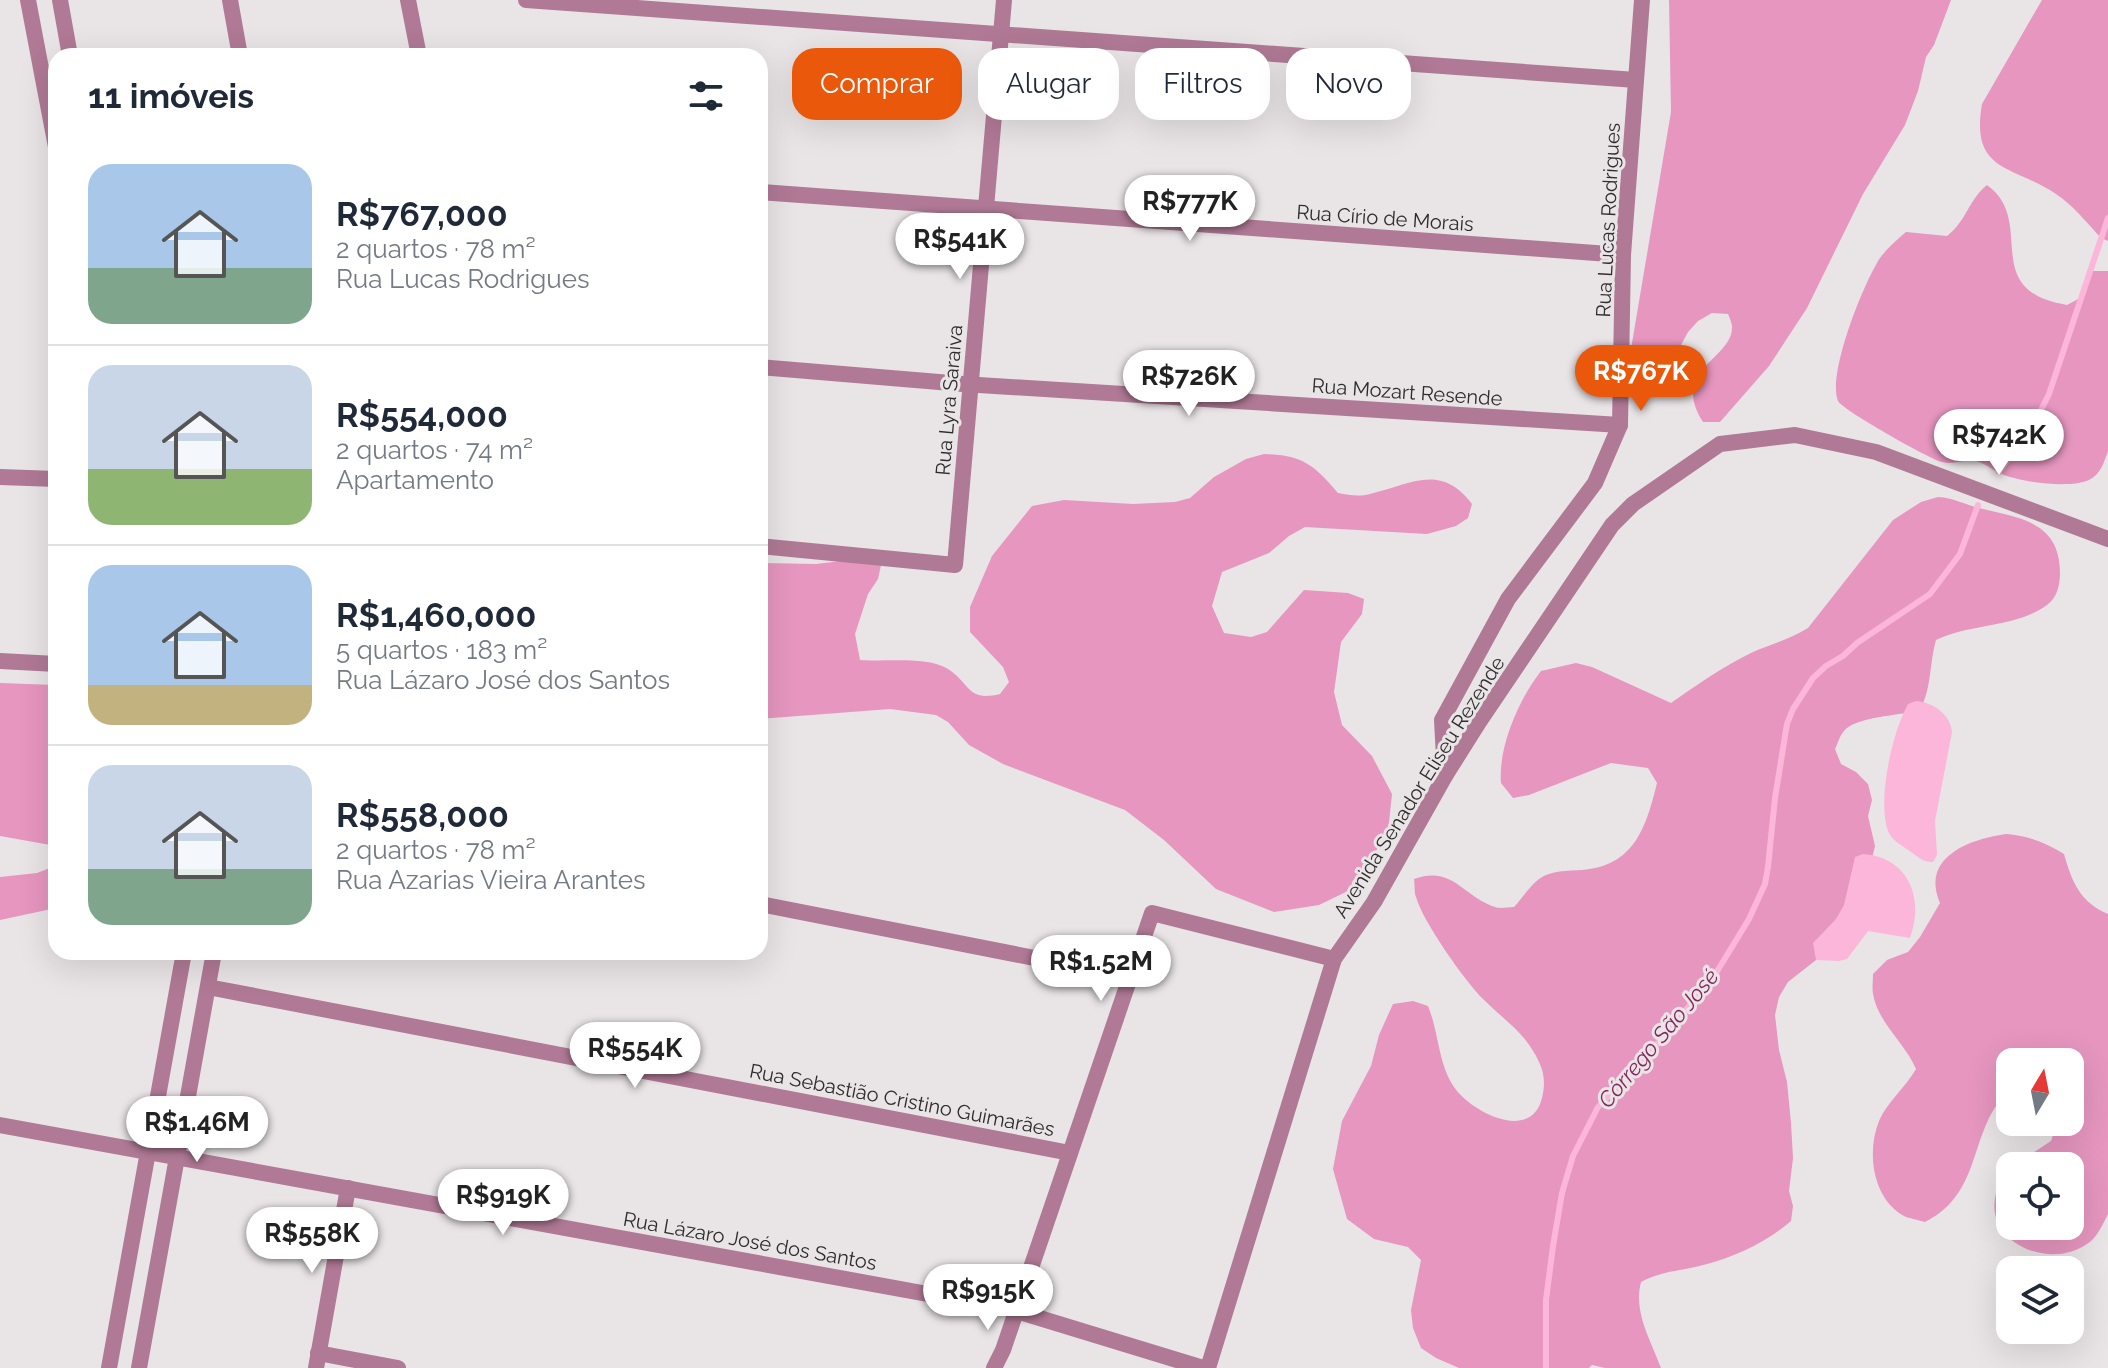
<!DOCTYPE html>
<html lang="pt">
<head>
<meta charset="utf-8">
<style>
	body { margin:0; font-family:Raleway,sans-serif; background:#f2f2f3; color:#1f2937; height:100vh; display:flex; flex-direction:column; font-size:30px; white-space:nowrap }
	* { box-sizing:border-box; margin:0 }
	p { font-size:26px; color:#747a83 }
	.icon { flex:none; width:44px; height:44px; fill:none; stroke:currentColor; stroke-width:2; stroke-linecap:round; stroke-linejoin:round }
	.map { position:relative; flex:1; overflow:hidden }
	.drawer { position:absolute; left:48px; top:48px; width:720px; height:912px; display:flex; flex-direction:column; background:#fff; border-radius:24px; box-shadow:0 8px 32px #0002 }
	.drawer>* { flex:none }
	.top-card { position:absolute; left:792px; top:48px; width:760px; height:72px; display:flex; gap:16px }
	.needle { width:52px; rotate:10deg }
	.controls { position:absolute; left:1996px; top:1048px; display:grid; gap:16px }
	.controls a { display:grid; place-items:center; width:88px; height:88px; border-radius:16px; background:#fff; box-shadow:0 8px 32px #0002; font-size:40px }
	.price { position:absolute; translate:-50% -68px; padding:0 18px; border-radius:28px; background:#fff; color:#222; font-size:26px; line-height:52px; filter:drop-shadow(0 2px 4px #0008) }
	.price::after { content:''; position:absolute; left:50%; top:48px; width:24px; height:18px; margin-left:-12px; background:inherit; clip-path:polygon(0 0,100% 0,50% 100%) }
	.price.selected { background:#ea580c; color:#fff }
	ul { padding:0; list-style:none }
	li { display:flex; align-items:center; gap:24px; height:200px; padding:0 40px }
	li+li { border-top:2px solid #e0e1e3 }
	li span { display:grid; place-items:center; flex:none; width:224px; height:160px; border-radius:24px; color:#555 }
	li>.icon { margin-inline-start:auto }
	span .icon { width:96px; height:96px; fill:#fffc; stroke-width:1 }
	li b { font-size:34px }
	h2 { display:flex; justify-content:space-between; align-items:center; height:96px; padding:0 40px; font-size:34px }
	.tag { padding:0 28px; border-radius:24px; background:#fff; box-shadow:0 8px 32px #0002; font-size:28px; line-height:72px }
	.tag.selected { background:#ea580c; color:#fff }
	.map>svg:first-child { display:block }
	.green { fill:#e696bf }
	.water { fill:#fbb6d9 }
	.lines { fill:none; stroke-linecap:round; stroke-linejoin:round }
	.stream { stroke:#fbb6d9; stroke-width:6 }
	.street { stroke:#b07995; stroke-width:16 }
	.labels { text-anchor:middle; stroke-width:6; stroke-linejoin:round; paint-order:stroke }
	.street-label { font-size:20px; fill:#2e2c2d; stroke:#e9e4e6 }
	.water-label { font-size:22px; font-style:italic; fill:#85255f; stroke:#e9e4e6 }
</style>
</head>
<body>
<div class="map">
<svg width="2108" height="1368" viewBox="0 0 2108 1368">
	<rect width="100%" height="100%" fill="#e9e4e6"/>
	<g class="green">
		<path d="M1669 0H1951L1934 45 1926 57 1918 91 1905 125 1863 194 1807 308 1769 366 1720 422H1703C1669 369 1733 359 1732 327 1732 323 1730 319 1728 314L1712 313 1698 321 1688 332 1674 358 1655 368 1640 362 1631 349 1671 112Z"/>
		<path d="M2042 0H2108V241L2101 238C2087 223 2073 205 2056 194 2013 165 1970 173 1982 104Z"/>
		<path d="M1987 185C2038 222 1977 290 2067 305L2080 298 2091 271H2108V451C2104 462 2101 474 2089 480 2069 489 2019 482 1999 473 1990 468 1983 462 1972 460 1962 460 1952 465 1942 462 1931 460 1841 409 1838 401 1827 374 1864 282 1880 258 1887 248 1897 240 1906 232L1947 236C1966 222 1969 199 1987 185Z"/>
		<path d="M1264 454C1303 455 1314 465 1338 493 1349 495 1359 497 1370 494 1410 485 1440 462 1472 504L1468 518 1456 526 1427 534 1305 527 1289 536 1269 553 1222 572 1212 606 1224 633 1251 637 1267 632 1304 590 1348 593 1364 599 1362 614 1341 642 1334 692 1342 725 1372 756 1392 794 1388 832 1352 889 1319 905 1274 912 1216 889 1164 840 1125 810 1003 764 969 745 948 722 936 715 890 709 760 719V563L816 564 850 560 881 565 878 579 868 594 855 634 860 660C884 662 928 656 948 669 971 684 967 702 1000 694L1009 682 1003 667 970 632V607L992 556 1032 506 1064 500 1133 504 1175 502 1190 498 1214 477 1246 459Z"/>
		<path d="M1938 497C1953 498 1964 504 1979 508 2019 518 2060 521 2060 573 2060 585 2057 598 2047 605 2015 628 1971 623 1936 640 1929 664 1932 690 1919 711 1900 715 1855 717 1844 731 1840 735 1838 743 1835 749L1841 764 1856 772 1868 784 1872 800 1868 816 1875 846 1862 901 1816 960 1788 982 1779 997 1775 1015 1779 1050 1787 1082 1791 1123 1793 1158 1789 1191 1793 1206 1791 1221C1768 1241 1737 1256 1707 1264 1684 1271 1663 1270 1641 1282 1633 1312 1651 1340 1661 1368H1605L1592 1365 1589 1368H1459L1436 1358 1421 1348 1413 1328 1411 1310 1421 1260 1408 1247 1374 1239 1347 1219 1333 1169 1342 1121 1371 1066 1379 1035 1393 1004 1413 1001 1428 1006C1439 1033 1438 1063 1454 1087 1471 1112 1531 1143 1542 1098 1545 1086 1545 1074 1539 1062 1526 1033 1505 1021 1483 999 1465 981 1423 922 1416 897 1414 892 1415 885 1414 879 1453 865 1462 896 1495 907 1500 909 1508 907 1514 907 1522 898 1530 886 1539 879 1551 870 1568 871 1582 870 1634 866 1646 828 1657 783L1648 768 1611 763 1529 795 1513 798 1501 783C1498 747 1519 699 1541 671L1576 663 1592 667 1671 703C1697 685 1722 667 1751 653 1770 644 1789 640 1808 628L1893 520 1921 502Z"/>
		<path d="M0 683 56 685V846L0 836Z"/>
		<path d="M2006 834C2028 836 2045 842 2064 854 2072 882 2080 902 2108 914V1214C2103 1224 2097 1238 2087 1244 2041 1276 1960 1228 2010 1169V1226H2070V1166H2013L2051 1141 2057 1122H2070V1062H2010V1090C1967 1128 1985 1192 1925 1222 1919 1220 1912 1219 1906 1217 1873 1201 1866 1153 1879 1121 1887 1102 1906 1087 1916 1069 1905 1043 1878 1023 1873 994 1872 988 1873 980 1873 974L1887 960 1908 952 1920 937 1940 903C1920 857 1970 839 2006 834Z"/>
		<path d="M50 868H56V908L0 920V877L37 873Z"/>
	</g>
	<g class="water">
		<path d="M1916 701C1933 702 1951 715 1952 732L1935 821 1937 855 1933 862C1923 862 1918 857 1911 852 1903 846 1892 841 1888 831 1877 800 1892 733 1908 704Z"/>
		<path d="M1863 854C1908 857 1925 898 1910 938L1868 931 1847 959 1839 961 1816 960 1813 943 1836 919 1844 905 1855 857Z"/>
	</g>
	<g class="lines">
		<g class="stream">
			<path d="M1999 472 2032 428 2049 394 2108 218"/>
			<path d="M1546 1368V1300L1553 1246 1562 1193 1573 1156 1598 1107 1635 1070 1713 978 1749 919 1765 884 1768 867 1775 798 1787 724 1793 709 1813 678 1826 666 1843 656 1857 643 1930 594 1960 554 1978 505"/>
		</g>
		<g class="street">
			<path d="M28 0 56 147"/>
			<path d="M60 0 70 56"/>
			<path d="M230 0 240 56"/>
			<path d="M408 0 419 56"/>
			<path d="M526 0 1636 80"/>
			<path d="M760 192 1623 255"/>
			<path d="M760 367 963 384 1620 425"/>
			<path d="M0 477 56 479"/>
			<path d="M760 546 955 565 1004 0"/>
			<path d="M0 661 56 664"/>
			<path d="M1445 776 1442 720 1508 599 1595 483 1620 425 1623 255 1642 0"/>
			<path d="M760 904 1131 977"/>
			<path d="M208 987 1070 1153"/>
			<path d="M0 1125 1010 1309 1203 1368"/>
			<path d="M318 1353 398 1368"/>
			<path d="M109 1368 184 952"/>
			<path d="M139 1368 214 952"/>
			<path d="M316 1368 348 1188"/>
			<path d="M994 1368 1003 1350 1152 913 1334 959"/>
			<path d="M1208 1368 1334 959 1374 902 1445 776 1479 722 1612 525 1633 504 1720 444 1795 435 1876 452 2108 539"/>
		</g>
	</g>
	<g class="labels">
		<g class="street-label">
			<text transform="translate(1385 218) rotate(4)" y="7">Rua Círio de Morais</text>
			<text transform="translate(1608 220) rotate(-87)" y="7">Rua Lucas Rodrigues</text>
			<text transform="translate(1407 392) rotate(4)" y="7">Rua Mozart Resende</text>
			<text transform="translate(949 400) rotate(-85)" y="7">Rua Lyra Saraiva</text>
			<text transform="translate(1419 787) rotate(-58)" y="7">Avenida Senador Eliseu Rezende</text>
			<text transform="translate(902 1100) rotate(11)" y="7">Rua Sebastião Cristino Guimarães</text>
			<text transform="translate(750 1241) rotate(10)" y="7">Rua Lázaro José dos Santos</text>
		</g>
		<g class="water-label">
			<text transform="translate(1658 1038) rotate(-50)" y="8">Córrego São José</text>
		</g>
	</g>
</svg>
<div class="controls">
<a><svg class="needle" viewBox="-14 -14 28 28"><path d="M0-13l5 13h-10z" fill="#e53935"/><path d="M0 13l5-13h-10z" fill="#747a83"/></svg></a>
<a><svg class="icon" aria-label="locate" viewBox="0 0 24 24"><circle cx="12" cy="12" r="6"/><path d="M12 2v4M12 18v4M2 12h4M18 12h4"/></svg></a>
<a><svg class="icon" aria-label="layers" viewBox="0 0 24 24"><path d="M12 4l9 5-9 5-9-5zM3 14l9 5 9-5"/></svg></a>
</div>
<b class="price" style="left:1190px;top:243px">R$777K</b>
<b class="price" style="left:960px;top:281px">R$541K</b>
<b class="price selected" style="left:1641px;top:413px">R$767K</b>
<b class="price" style="left:1189px;top:418px">R$726K</b>
<b class="price" style="left:1999px;top:477px">R$742K</b>
<b class="price" style="left:1101px;top:1003px">R$1.52M</b>
<b class="price" style="left:635px;top:1090px">R$554K</b>
<b class="price" style="left:197px;top:1164px">R$1.46M</b>
<b class="price" style="left:503px;top:1237px">R$919K</b>
<b class="price" style="left:312px;top:1275px">R$558K</b>
<b class="price" style="left:988px;top:1332px">R$915K</b>
<div class="top-card">
<a class="tag selected">Comprar</a>
<a class="tag">Alugar</a>
<a class="tag">Filtros</a>
<a class="tag">Novo</a>
</div>
<section class="drawer">
<h2>11 imóveis<svg class="icon" aria-label="filters" viewBox="0 0 24 24"><path d="M4 7h16M4 17h16"/><circle cx="9" cy="7" r="2"/><circle cx="15" cy="17" r="2"/></svg></h2>
<ul>
<li><span style="background:linear-gradient(#a9c7e8 65%,#7fa58c 0)"><svg class="icon" aria-label="home" viewBox="0 0 24 24"><path d="M3 11l9-7 9 7M6 9v11h12V9"/></svg></span><div><b>R$767,000</b><p>2 quartos · 78 m²</p><p>Rua Lucas Rodrigues</p></div></li>
<li><span style="background:linear-gradient(#c9d6e8 65%,#8fb573 0)"><svg class="icon" aria-label="home" viewBox="0 0 24 24"><path d="M3 11l9-7 9 7M6 9v11h12V9"/></svg></span><div><b>R$554,000</b><p>2 quartos · 74 m²</p><p>Apartamento</p></div></li>
<li><span style="background:linear-gradient(#a9c7e8 75%,#c2b280 0)"><svg class="icon" aria-label="home" viewBox="0 0 24 24"><path d="M3 11l9-7 9 7M6 9v11h12V9"/></svg></span><div><b>R$1,460,000</b><p>5 quartos · 183 m²</p><p>Rua Lázaro José dos Santos</p></div></li>
<li><span style="background:linear-gradient(#c9d6e8 65%,#7fa58c 0)"><svg class="icon" aria-label="home" viewBox="0 0 24 24"><path d="M3 11l9-7 9 7M6 9v11h12V9"/></svg></span><div><b>R$558,000</b><p>2 quartos · 78 m²</p><p>Rua Azarias Vieira Arantes</p></div></li>
</ul>
</section>
</div>
</body>
</html>
